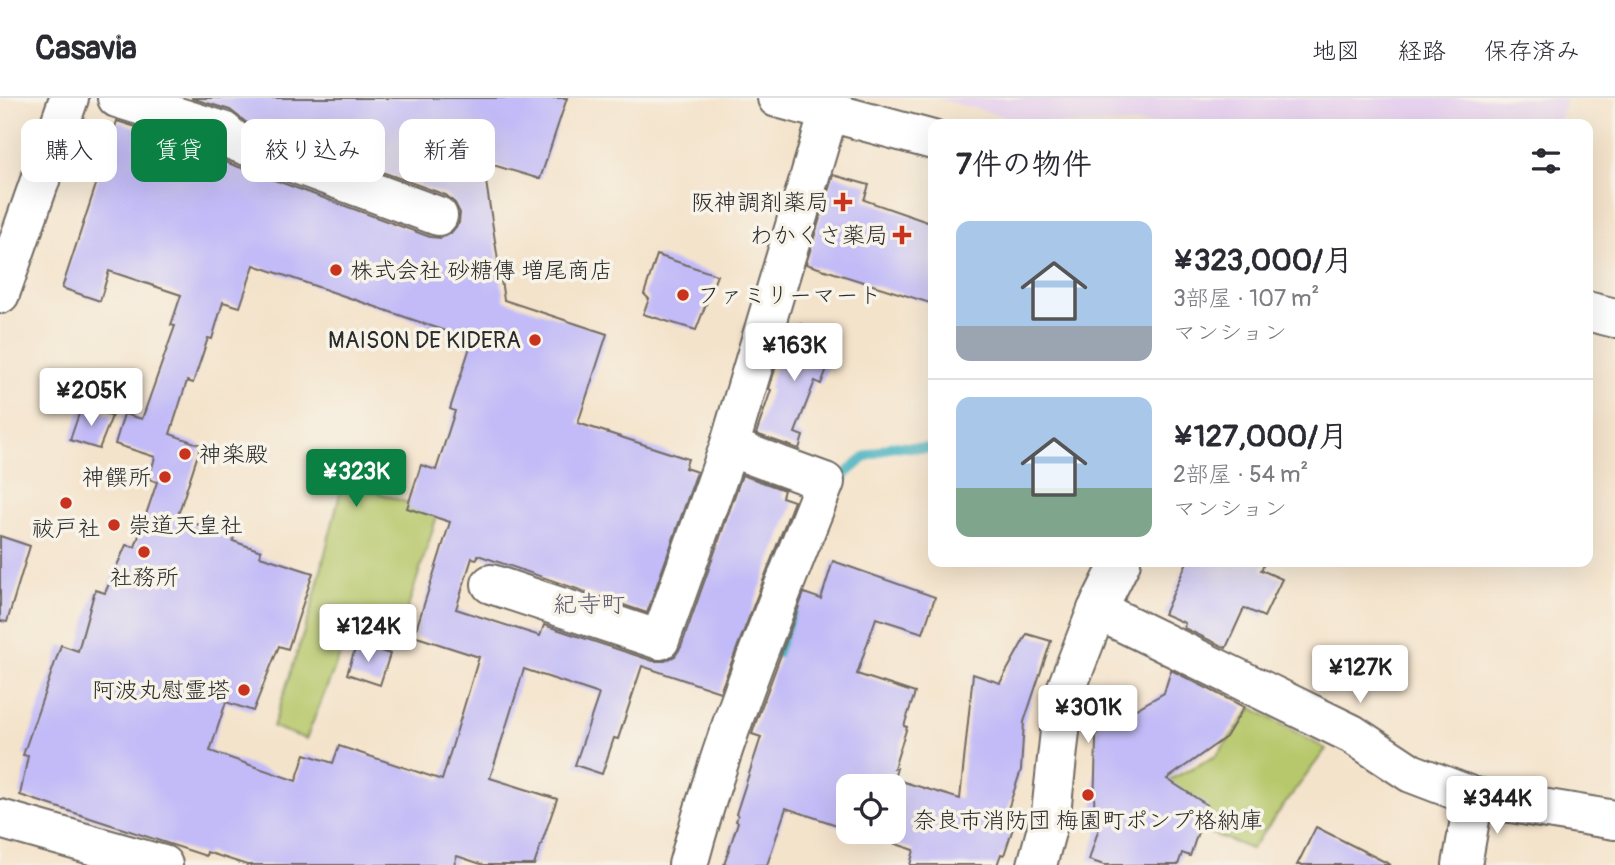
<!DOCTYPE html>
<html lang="ja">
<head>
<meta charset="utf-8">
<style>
	body { margin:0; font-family:Pangolin,"Klee One",sans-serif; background:#f7f7f7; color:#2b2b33; height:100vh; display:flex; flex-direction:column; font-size:26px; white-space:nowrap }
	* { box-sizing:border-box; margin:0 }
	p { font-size:23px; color:#7c7c81 }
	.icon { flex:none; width:38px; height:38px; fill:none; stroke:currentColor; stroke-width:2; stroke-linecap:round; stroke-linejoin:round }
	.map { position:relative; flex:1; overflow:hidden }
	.drawer { position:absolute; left:928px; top:21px; width:665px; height:448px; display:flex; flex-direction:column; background:#fff; border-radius:14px; box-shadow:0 7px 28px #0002 }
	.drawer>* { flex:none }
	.guide { position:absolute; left:21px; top:21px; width:665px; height:63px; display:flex; gap:14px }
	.controls { position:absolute; left:836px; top:676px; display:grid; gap:14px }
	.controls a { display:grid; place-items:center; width:70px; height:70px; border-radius:14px; background:#fff; box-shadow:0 7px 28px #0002; font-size:35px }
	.price { position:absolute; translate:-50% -60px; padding:0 16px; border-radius:7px; background:#fff; color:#222; font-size:23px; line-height:46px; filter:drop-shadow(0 2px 4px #0008) }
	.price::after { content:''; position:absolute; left:50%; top:42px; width:21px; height:16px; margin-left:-10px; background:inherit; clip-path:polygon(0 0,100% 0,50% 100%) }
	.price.on { background:#0b8043; color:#fff }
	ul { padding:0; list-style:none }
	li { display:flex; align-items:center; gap:21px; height:175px; padding:0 28px }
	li+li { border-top:2px solid #e1e1e2 }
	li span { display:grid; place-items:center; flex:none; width:196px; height:140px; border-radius:14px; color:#555 }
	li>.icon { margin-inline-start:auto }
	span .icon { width:84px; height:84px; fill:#fffc; stroke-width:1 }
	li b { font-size:30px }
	h2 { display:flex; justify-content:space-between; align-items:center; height:84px; padding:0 28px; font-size:30px }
	.chip { padding:0 24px; border-radius:14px; background:#fff; box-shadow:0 7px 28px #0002; font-size:24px; line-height:63px }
	.chip.on { background:#0b8043; color:#fff }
	header { display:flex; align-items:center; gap:42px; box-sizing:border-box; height:98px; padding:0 35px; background:#fff; border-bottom:2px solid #e1e1e2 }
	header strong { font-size:33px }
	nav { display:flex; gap:38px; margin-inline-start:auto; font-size:24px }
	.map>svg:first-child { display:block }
	.built { fill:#e7d2ef }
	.green { fill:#b7c86c; stroke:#717a4c; stroke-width:2 }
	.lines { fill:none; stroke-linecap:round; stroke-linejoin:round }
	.stream { stroke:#44b1c0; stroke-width:10 }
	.building { fill:#c2bbf7; fill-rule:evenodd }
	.minor-casing { stroke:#716b63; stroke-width:42 }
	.tertiary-casing { stroke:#716b63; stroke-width:42 }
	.trunk-casing { stroke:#716b63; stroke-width:42 }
	.minor { stroke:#fff; stroke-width:38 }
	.tertiary { stroke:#fff; stroke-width:38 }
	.trunk { stroke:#fff; stroke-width:38 }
	.poi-dot { fill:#c8321e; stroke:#f7f3e8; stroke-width:2.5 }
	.labels { text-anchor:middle; stroke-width:7; stroke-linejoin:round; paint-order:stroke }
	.poi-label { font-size:23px; fill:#2b2b2b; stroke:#f7f3e8; text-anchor:end }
	.neighbourhood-label { font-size:24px; fill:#605d72; stroke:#f7f3e8 }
</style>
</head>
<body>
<header>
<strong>Casavia</strong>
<nav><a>地図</a><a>経路</a><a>保存済み</a></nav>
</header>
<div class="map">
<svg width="1615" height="767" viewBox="0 0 1615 767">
	<rect width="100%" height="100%" fill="#f7f3e8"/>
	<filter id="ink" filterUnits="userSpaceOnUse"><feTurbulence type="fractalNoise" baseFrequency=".0143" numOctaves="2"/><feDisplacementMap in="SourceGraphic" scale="14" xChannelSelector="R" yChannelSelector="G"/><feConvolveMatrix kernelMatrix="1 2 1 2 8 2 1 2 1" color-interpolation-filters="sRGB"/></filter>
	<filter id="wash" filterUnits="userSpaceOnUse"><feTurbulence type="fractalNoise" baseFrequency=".00686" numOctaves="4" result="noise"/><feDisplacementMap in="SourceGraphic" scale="28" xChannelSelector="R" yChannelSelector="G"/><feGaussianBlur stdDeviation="1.57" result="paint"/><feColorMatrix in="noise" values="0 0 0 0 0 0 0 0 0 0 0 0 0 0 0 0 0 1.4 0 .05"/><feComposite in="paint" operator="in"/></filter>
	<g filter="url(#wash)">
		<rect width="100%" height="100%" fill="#f4e3cb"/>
		<path class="built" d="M935 0H1566L1558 26H1032Z"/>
		<g class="green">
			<path d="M343 383 438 415 404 522 347 539 306 641 273 629 311 512Z"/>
			<path d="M1252 610 1326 651 1251 751 1149 711 1165 684 1216 658Z"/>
		</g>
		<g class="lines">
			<g class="stream">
				<path d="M838 391 845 376 865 359 893 348 933 351"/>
				<path d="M778 555 794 511"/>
			</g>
		</g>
		<g id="blocks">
			<g class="building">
				<path d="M191 0H567L540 81 483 64 504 202 607 236 578 325 688 361 685 370 697 374 647 515 478 457 477 461 472 460 456 511 540 538 544 527 653 563H665L675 558 681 549 742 377 784 392 782 399 794 403 720 594 642 568 618 641 614 640 602 676 575 667 599 596 524 571 490 680 557 701 534 767H484L457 758 454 767H247L207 754 206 758 20 697 28 658 23 657 61 547 78 553 95 492 105 495 126 447 135 449 157 384 149 381 155 359 115 346 124 316 142 321 175 228 171 227 181 197 109 173 100 203 62 190 117 23 212 53 228 65 430 139 441 140 451 135 459 125 460 115 455 105 446 97 247 25 230 12ZM254 167 466 240 464 247 470 249 450 311 455 313 436 372 421 367 407 410 450 424 414 538 479 559 442 682 339 648 333 665 305 656 296 683 210 653 226 604 253 613 279 548 288 551 313 475 260 458 261 453 233 443 234 438 177 420 201 347 170 336 187 283 193 285 208 240 212 241 223 204 240 209Z"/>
				<path d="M833 77 869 87 864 102 933 126V206L806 166Z"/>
				<path d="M657 157 717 177 696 232 643 216 649 201 644 196Z"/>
				<path d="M801 226 832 238 825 258 831 260 821 286 815 283 795 335 803 338 799 351 756 336 771 292 769 291 788 228 799 232Z"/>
				<path d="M84 308 112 318 99 351 70 342 80 313 82 314Z"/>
				<path d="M0 438 30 448 7 524 0 523Z"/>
				<path d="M833 463 935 499 923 535 876 520 857 576 915 595 904 628 907 629 894 670H897L894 681 960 701 973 576 1000 585 1027 536 1051 543 1024 624 1021 672 1003 726 1013 730 1004 757 1001 756 997 767H910L914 752 857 733H894V688H849V731L786 710 767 767H724L738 724 736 723 738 717 736 716 761 639 752 636 757 621 804 495 821 501Z"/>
				<path d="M1187 464H1265L1261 472 1282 481 1264 519 1244 510 1226 550 1184 530 1185 525 1164 516Z"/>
				<path d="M357 545 390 556 380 587 347 576Z"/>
				<path d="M1171 572 1244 609 1226 639 1167 681 1207 707 1190 758 1182 755 1178 767H1104L1089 762 1101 723 1096 721 1099 711 1094 710 1097 609 1136 611 1164 595Z"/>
				<path d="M1316 729 1391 767H1297Z"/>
			</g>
		</g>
	</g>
	<g filter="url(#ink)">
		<use href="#blocks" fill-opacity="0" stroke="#716b63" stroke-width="2"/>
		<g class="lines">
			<g class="minor-casing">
				<g id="minor">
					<path d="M117 0 223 33 236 44 438 118"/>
					<path d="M491 486 660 542 729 349"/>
					<path d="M1097 512 1352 636 1411 675 1474 699 1615 722"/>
					<path d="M688 767C723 636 775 510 825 384L729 349 829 14"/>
					<path d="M1037 767 1051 715 1064 597 1097 512 1121 464"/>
					<path d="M1462 767 1474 699"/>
				</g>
			</g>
			<g class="tertiary-casing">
				<g id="tertiary">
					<path d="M0 196 69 0"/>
					<path d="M0 721 163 767"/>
				</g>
			</g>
			<g class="trunk-casing">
				<g id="trunk">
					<path d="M777 0 933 42"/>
					<path d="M1587 213 1615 220"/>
				</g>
			</g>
			<use href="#minor" class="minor"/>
			<use href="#tertiary" class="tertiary"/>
			<use href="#trunk" class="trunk"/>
		</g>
	</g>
	<g class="poi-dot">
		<path d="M839.5 93.5h7v7h7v7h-7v7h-7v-7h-7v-7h7z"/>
		<path d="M898.5 126.5h7v7h7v7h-7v7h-7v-7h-7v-7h7z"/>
		<circle cx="336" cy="172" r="7"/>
		<circle cx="683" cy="197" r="7"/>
		<circle cx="535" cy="242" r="7"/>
		<circle cx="185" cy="356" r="7"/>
		<circle cx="165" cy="379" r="7"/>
		<circle cx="66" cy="405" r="7"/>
		<circle cx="114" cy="427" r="7"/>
		<circle cx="144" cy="454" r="7"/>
		<circle cx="244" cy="592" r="7"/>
		<circle cx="1088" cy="697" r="7"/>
	</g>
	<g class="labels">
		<g class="poi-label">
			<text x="829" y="112">阪神調剤薬局</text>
			<text x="888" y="145">わかくさ薬局</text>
			<text x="350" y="180" text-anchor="start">株式会社 砂糖傳 増尾商店</text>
			<text x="697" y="205" text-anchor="start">ファミリーマート</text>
			<text x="521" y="250">MAISON DE KIDERA</text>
			<text x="199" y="364" text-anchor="start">神楽殿</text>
			<text x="151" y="387">神饌所</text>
			<text x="128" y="435" text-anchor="start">崇道天皇社</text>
			<text x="66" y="438" text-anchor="middle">祓戸社</text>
			<text x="144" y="487" text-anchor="middle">社務所</text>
			<text x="230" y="600">阿波丸慰霊塔</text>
			<text x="1088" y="730" text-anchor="middle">奈良市消防団 梅園町ポンプ格納庫</text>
		</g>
		<g class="neighbourhood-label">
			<text x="589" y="514">紀寺町</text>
		</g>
	</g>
</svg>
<div class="controls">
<a><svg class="icon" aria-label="locate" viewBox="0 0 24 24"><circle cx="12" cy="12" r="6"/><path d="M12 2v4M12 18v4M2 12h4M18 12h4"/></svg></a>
</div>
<b class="price" style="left:794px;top:285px">¥163K</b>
<b class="price" style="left:91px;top:330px">¥205K</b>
<b class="price on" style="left:356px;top:411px">¥323K</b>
<b class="price" style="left:368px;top:566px">¥124K</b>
<b class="price" style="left:1360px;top:607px">¥127K</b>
<b class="price" style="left:1088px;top:647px">¥301K</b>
<b class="price" style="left:1497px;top:738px">¥344K</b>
<div class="guide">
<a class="chip">購入</a>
<a class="chip on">賃貸</a>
<a class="chip">絞り込み</a>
<a class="chip">新着</a>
</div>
<section class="drawer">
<h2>7件の物件<svg class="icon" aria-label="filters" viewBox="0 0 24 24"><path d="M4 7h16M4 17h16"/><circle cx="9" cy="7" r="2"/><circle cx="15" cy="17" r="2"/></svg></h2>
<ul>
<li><span style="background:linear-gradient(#a9c7e8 75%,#9aa5b1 0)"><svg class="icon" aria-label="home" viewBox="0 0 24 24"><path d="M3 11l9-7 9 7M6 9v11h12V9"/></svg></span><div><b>¥323,000/月</b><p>3部屋 · 107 m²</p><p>マンション</p></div></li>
<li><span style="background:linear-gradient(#a9c7e8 65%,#7fa58c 0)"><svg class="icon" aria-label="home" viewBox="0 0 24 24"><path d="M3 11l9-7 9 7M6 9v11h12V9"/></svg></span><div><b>¥127,000/月</b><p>2部屋 · 54 m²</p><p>マンション</p></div></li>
</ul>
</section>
</div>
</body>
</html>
